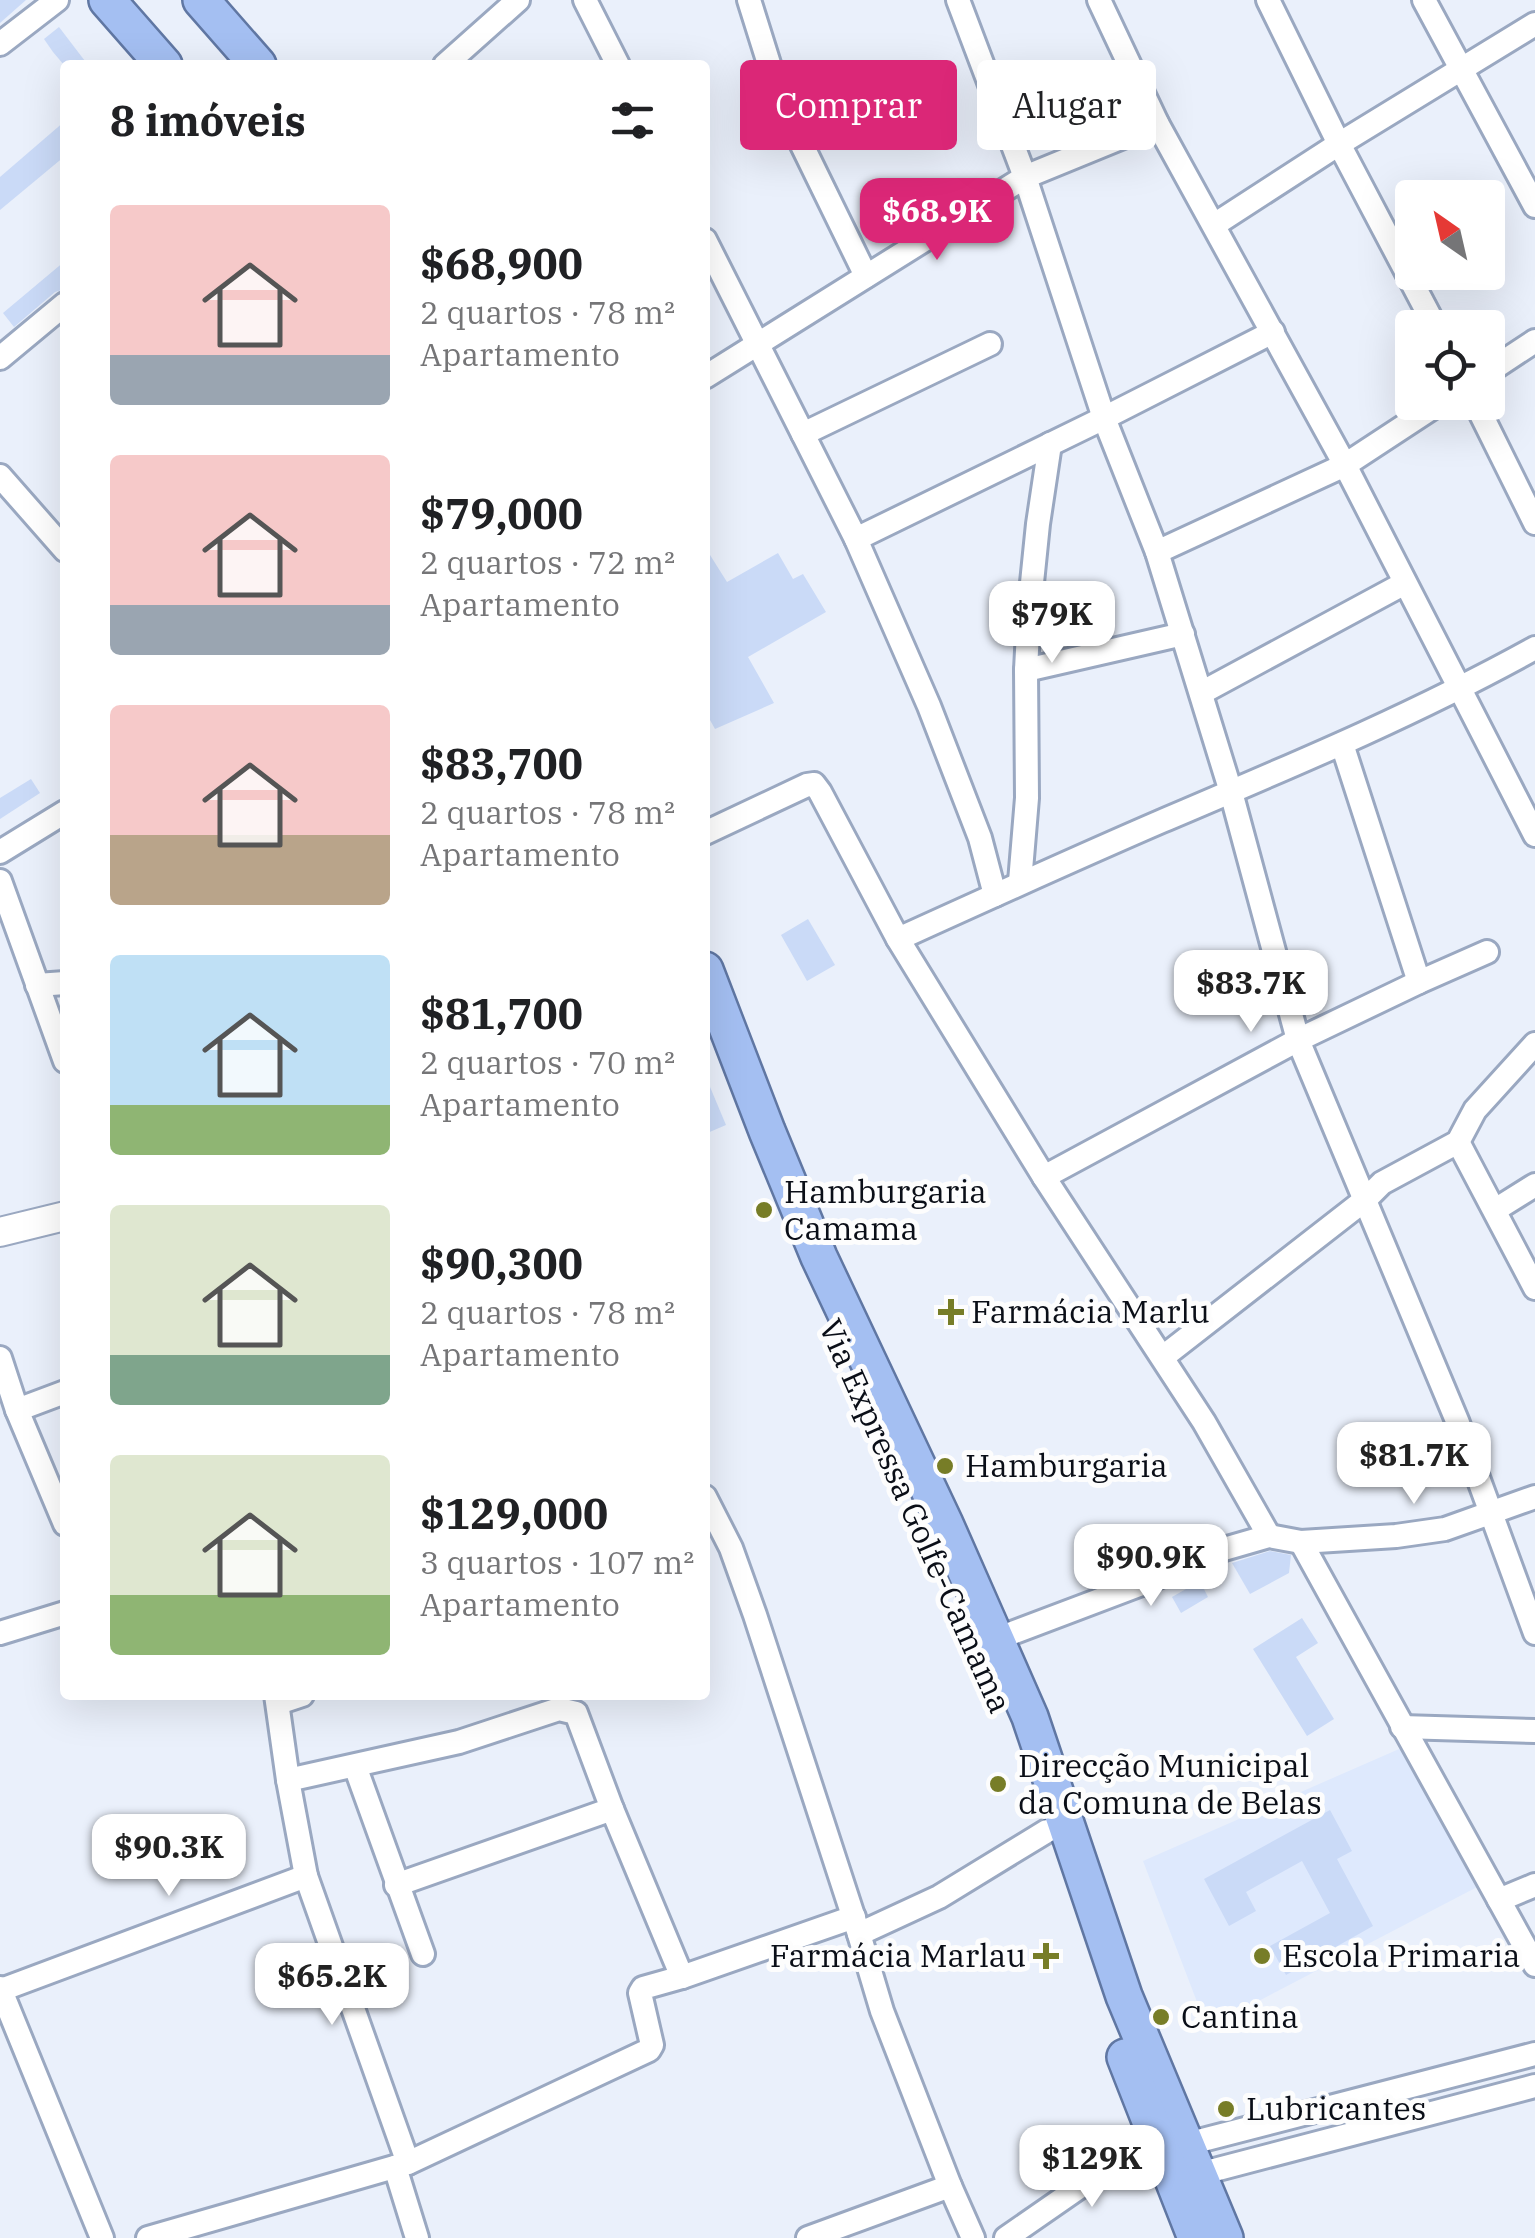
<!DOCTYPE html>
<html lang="pt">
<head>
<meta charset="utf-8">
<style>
	body { margin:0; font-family:"IBM Plex Serif",serif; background:#f2f2f2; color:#202124; height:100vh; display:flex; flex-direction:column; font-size:38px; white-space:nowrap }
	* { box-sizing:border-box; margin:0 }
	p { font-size:32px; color:#757577 }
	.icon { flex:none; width:55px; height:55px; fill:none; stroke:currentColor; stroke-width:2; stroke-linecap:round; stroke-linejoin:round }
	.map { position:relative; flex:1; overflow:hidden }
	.panel { position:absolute; left:60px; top:60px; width:650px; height:1640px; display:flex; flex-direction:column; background:#fff; border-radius:10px; box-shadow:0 10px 40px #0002 }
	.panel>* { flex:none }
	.guide { position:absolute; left:740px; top:60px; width:645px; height:90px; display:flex; gap:20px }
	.needle { width:65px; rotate:326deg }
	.controls { position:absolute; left:1395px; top:180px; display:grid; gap:20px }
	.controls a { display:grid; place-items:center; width:110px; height:110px; border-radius:10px; background:#fff; box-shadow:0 10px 40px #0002; font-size:50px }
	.price { position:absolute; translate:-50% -85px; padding:0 22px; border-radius:20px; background:#fff; color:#222; font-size:32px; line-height:65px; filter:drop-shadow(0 2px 5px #0008) }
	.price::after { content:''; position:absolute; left:50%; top:60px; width:30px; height:22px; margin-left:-15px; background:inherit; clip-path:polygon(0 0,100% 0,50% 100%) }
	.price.active { background:#db2777; color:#fff }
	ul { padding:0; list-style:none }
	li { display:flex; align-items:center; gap:30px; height:250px; padding:0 50px }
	li span { display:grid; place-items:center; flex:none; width:280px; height:200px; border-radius:10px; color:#555 }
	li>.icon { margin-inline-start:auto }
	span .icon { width:120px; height:120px; fill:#fffc; stroke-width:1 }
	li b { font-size:42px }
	h2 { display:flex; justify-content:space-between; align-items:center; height:120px; padding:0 50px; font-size:42px }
	.chip { padding:0 35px; border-radius:10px; background:#fff; box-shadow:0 10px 40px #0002; font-size:35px; line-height:90px }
	.chip.active { background:#db2777; color:#fff }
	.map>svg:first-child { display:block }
	.built { fill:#dee9fd }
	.building { fill:#cadaf7 }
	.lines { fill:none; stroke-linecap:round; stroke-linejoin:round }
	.minor-casing { stroke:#9aa8c1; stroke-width:28 }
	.tertiary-casing { stroke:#9aa8c1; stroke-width:32 }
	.trunk-casing { stroke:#6077a3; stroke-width:40 }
	.minor { stroke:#fff; stroke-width:22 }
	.tertiary { stroke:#fff; stroke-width:28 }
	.trunk { stroke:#a4bff2; stroke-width:35 }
	.poi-dot { fill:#777d27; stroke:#fdfdfd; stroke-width:4 }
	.labels { text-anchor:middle; stroke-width:10; stroke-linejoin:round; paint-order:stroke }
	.poi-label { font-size:32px; fill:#0a0e17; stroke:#fdfdfd; text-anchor:start }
	.street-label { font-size:32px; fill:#0a0e17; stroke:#fdfdfd }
</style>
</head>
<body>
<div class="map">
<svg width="1535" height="2238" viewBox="0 0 1535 2238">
	<rect width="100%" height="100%" fill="#eaf0fb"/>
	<path class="built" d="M1406 1746 1481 1885 1207 2028 1143 1861Z"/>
	<g class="building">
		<path d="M0 0H26L0 23Z"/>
		<path d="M59 27 88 65H64L53 52 44 39Z"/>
		<path d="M65 121V156L0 210V177Z"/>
		<path d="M65 261V289L55 292 14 327 3 313Z"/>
		<path d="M705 547 727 582 778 553 793 579 803 574 826 612 748 657 774 703 715 729 705 711Z"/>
		<path d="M31 779 40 793 0 819V798Z"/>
		<path d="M808 919 835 965 807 981 781 935Z"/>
		<path d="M705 1075 726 1125 705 1134Z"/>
		<path d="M1270 1551 1291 1555 1289 1573 1250 1594 1232 1563Z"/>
		<path d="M1200 1581 1208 1597 1181 1613 1172 1597Z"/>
		<path d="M1302 1618 1318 1643 1296 1657 1334 1719 1307 1736 1253 1649Z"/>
		<path d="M1330 1810 1352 1851 1337 1859 1373 1926 1286 1975 1270 1946 1330 1913 1302 1861 1246 1892 1256 1911 1229 1926 1204 1879Z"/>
	</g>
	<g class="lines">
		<g class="minor-casing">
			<g id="minor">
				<path d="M585 0 618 65"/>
				<path d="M749 0 781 102 866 276"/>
				<path d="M958 0 1025 177 1104 418 1157 552 1231 792 1298 1040 1458 1423 1535 1633"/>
				<path d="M1099 0 1157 123 1345 465 1535 835"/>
				<path d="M1268 0 1339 144 1436 328"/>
				<path d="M1424 0 1535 206"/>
				<path d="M0 44 57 0"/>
				<path d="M445 65 518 0"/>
				<path d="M1214 225 1339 144 1535 24"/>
				<path d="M705 240 856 539 929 706 980 838 995 895"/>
				<path d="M0 358 65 304"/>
				<path d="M1488 372 1535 341"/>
				<path d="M705 377 1025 177 1157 123"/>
				<path d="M1475 402 1535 523"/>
				<path d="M803 434 990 344"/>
				<path d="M0 476 65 550"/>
				<path d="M856 539 1104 418 1273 332"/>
				<path d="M1157 552 1345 465 1441 402"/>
				<path d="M1026 670 1183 634"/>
				<path d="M1201 693 1405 583"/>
				<path d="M1342 744 1419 982"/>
				<path d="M705 833 807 785 814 784 820 792 898 939 1044 1177 1204 1422 1269 1536"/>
				<path d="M0 852 65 812"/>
				<path d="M0 881 65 1061"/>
				<path d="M1020 882 1027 798 1026 670 1029 612 1038 524 1050 444"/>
				<path d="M898 939C986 899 1074 859 1162 821 1289 767 1414 715 1535 648"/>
				<path d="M37 985 65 983"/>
				<path d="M1458 1142 1535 1288"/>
				<path d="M1044 1177 1298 1040 1419 982 1487 952"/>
				<path d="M1495 1210 1535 1185"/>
				<path d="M1163 1357 1366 1199 1382 1183 1458 1142 1475 1110 1535 1044"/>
				<path d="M0 1358 17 1410 65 1524"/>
				<path d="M17 1410 65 1392"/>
				<path d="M705 1497 731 1548 755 1615 859 1934 882 2011 950 2186 973 2238"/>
				<path d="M1301 1542 1535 1965"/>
				<path d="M0 1633 65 1613"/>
				<path d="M996 1639 1139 1585 1224 1549 1269 1536 1301 1542 1396 1536 1445 1529 1535 1497"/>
				<path d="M278 1703 302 1695"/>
				<path d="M1402 1727 1535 1731"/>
				<path d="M355 1766 423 1954"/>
				<path d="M288 1780 459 1742 559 1709 576 1713 612 1809 682 1977"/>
				<path d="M306 1876 408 2163"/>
				<path d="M396 1885 612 1809"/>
				<path d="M1499 1900 1535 1885"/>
				<path d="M859 1934 939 1897 1047 1831"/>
				<path d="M0 1988 102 2238"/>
				<path d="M1 1990 306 1876 288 1780 276 1695"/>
				<path d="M1187 2144 1535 2054"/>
				<path d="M395 2167 417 2238"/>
				<path d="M1199 2174 1535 2086"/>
				<path d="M148 2238 408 2163 649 2050 652 2045 640 1993 643 1988 682 1977 854 1917"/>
				<path d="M808 2238 950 2186"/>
				<path d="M1006 2238 1081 2186 1107 2172 1161 2152"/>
			</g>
		</g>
		<g class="tertiary-casing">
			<path id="tertiary" d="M0 1232 65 1216"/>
		</g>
		<g class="trunk-casing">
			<g id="trunk">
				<path d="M107 0 164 65"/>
				<path d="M201 0 258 65"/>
				<path d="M705 970 767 1131 819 1257 945 1524 1030 1717 1124 1996 1225 2238"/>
				<path d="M1125 2057 1196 2238"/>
			</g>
		</g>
		<use href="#minor" class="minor"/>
		<use href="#tertiary" class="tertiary"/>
		<use href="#trunk" class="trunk"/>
	</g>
	<g class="poi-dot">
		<circle cx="764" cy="1210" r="10"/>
		<path d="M946 1297h10v10h10v10h-10v10h-10v-10h-10v-10h10z"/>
		<circle cx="945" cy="1466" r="10"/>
		<circle cx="998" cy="1784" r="10"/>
		<path d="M1041 1941h10v10h10v10h-10v10h-10v-10h-10v-10h10z"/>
		<circle cx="1262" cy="1956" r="10"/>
		<circle cx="1161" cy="2017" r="10"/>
		<circle cx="1226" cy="2109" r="10"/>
	</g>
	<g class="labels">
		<g class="poi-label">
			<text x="784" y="1203">Hamburgaria<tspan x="784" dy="37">Camama</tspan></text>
			<text x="971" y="1323">Farmácia Marlu</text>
			<text x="965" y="1477">Hamburgaria</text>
			<text x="1018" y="1777">Direcção Municipal<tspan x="1018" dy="37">da Comuna de Belas</tspan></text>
			<text x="1026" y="1967" text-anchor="end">Farmácia Marlau</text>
			<text x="1282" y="1967">Escola Primaria</text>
			<text x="1181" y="2028">Cantina</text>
			<text x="1246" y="2120">Lubricantes</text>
		</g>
		<g class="street-label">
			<text transform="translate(915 1516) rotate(66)" y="11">Via Expressa Golfe-Camama</text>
		</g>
	</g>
</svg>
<div class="controls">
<a><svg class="needle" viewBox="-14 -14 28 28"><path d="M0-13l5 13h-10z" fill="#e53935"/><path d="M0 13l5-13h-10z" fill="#757577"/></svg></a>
<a><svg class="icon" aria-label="locate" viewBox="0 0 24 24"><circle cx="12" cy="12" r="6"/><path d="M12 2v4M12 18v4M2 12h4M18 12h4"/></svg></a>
</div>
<b class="price active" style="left:937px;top:263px">$68.9K</b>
<b class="price" style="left:1052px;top:666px">$79K</b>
<b class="price" style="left:1251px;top:1035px">$83.7K</b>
<b class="price" style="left:1414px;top:1507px">$81.7K</b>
<b class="price" style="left:1151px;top:1609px">$90.9K</b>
<b class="price" style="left:169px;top:1899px">$90.3K</b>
<b class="price" style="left:332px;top:2028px">$65.2K</b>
<b class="price" style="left:1092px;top:2210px">$129K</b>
<div class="guide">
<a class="chip active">Comprar</a>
<a class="chip">Alugar</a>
</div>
<section class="panel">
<h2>8 imóveis<svg class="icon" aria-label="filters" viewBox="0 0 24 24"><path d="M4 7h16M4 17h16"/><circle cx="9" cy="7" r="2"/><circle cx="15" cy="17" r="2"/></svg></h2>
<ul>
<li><span style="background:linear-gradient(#f6c9c9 75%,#9aa5b1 0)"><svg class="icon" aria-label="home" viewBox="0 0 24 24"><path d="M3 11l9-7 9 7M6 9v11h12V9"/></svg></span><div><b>$68,900</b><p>2 quartos · 78 m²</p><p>Apartamento</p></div></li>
<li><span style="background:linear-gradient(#f6c9c9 75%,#9aa5b1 0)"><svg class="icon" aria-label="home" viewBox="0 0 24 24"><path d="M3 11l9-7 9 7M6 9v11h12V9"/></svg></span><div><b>$79,000</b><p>2 quartos · 72 m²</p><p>Apartamento</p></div></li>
<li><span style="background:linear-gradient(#f6c9c9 65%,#b9a48a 0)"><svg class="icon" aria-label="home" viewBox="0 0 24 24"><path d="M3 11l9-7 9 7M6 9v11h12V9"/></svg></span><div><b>$83,700</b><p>2 quartos · 78 m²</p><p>Apartamento</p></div></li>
<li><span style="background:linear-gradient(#bfe0f5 75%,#8fb573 0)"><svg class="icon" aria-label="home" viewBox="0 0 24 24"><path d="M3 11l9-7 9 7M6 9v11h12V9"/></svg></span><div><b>$81,700</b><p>2 quartos · 70 m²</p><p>Apartamento</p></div></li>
<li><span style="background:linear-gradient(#dfe7d0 75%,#7fa58c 0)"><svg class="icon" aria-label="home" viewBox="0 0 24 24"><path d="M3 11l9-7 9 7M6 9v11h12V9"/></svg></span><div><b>$90,300</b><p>2 quartos · 78 m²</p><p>Apartamento</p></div></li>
<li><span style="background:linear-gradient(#dfe7d0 70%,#8fb573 0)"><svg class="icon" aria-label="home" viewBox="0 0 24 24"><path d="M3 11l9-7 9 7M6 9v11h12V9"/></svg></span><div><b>$129,000</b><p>3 quartos · 107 m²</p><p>Apartamento</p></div></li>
</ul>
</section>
</div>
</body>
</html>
